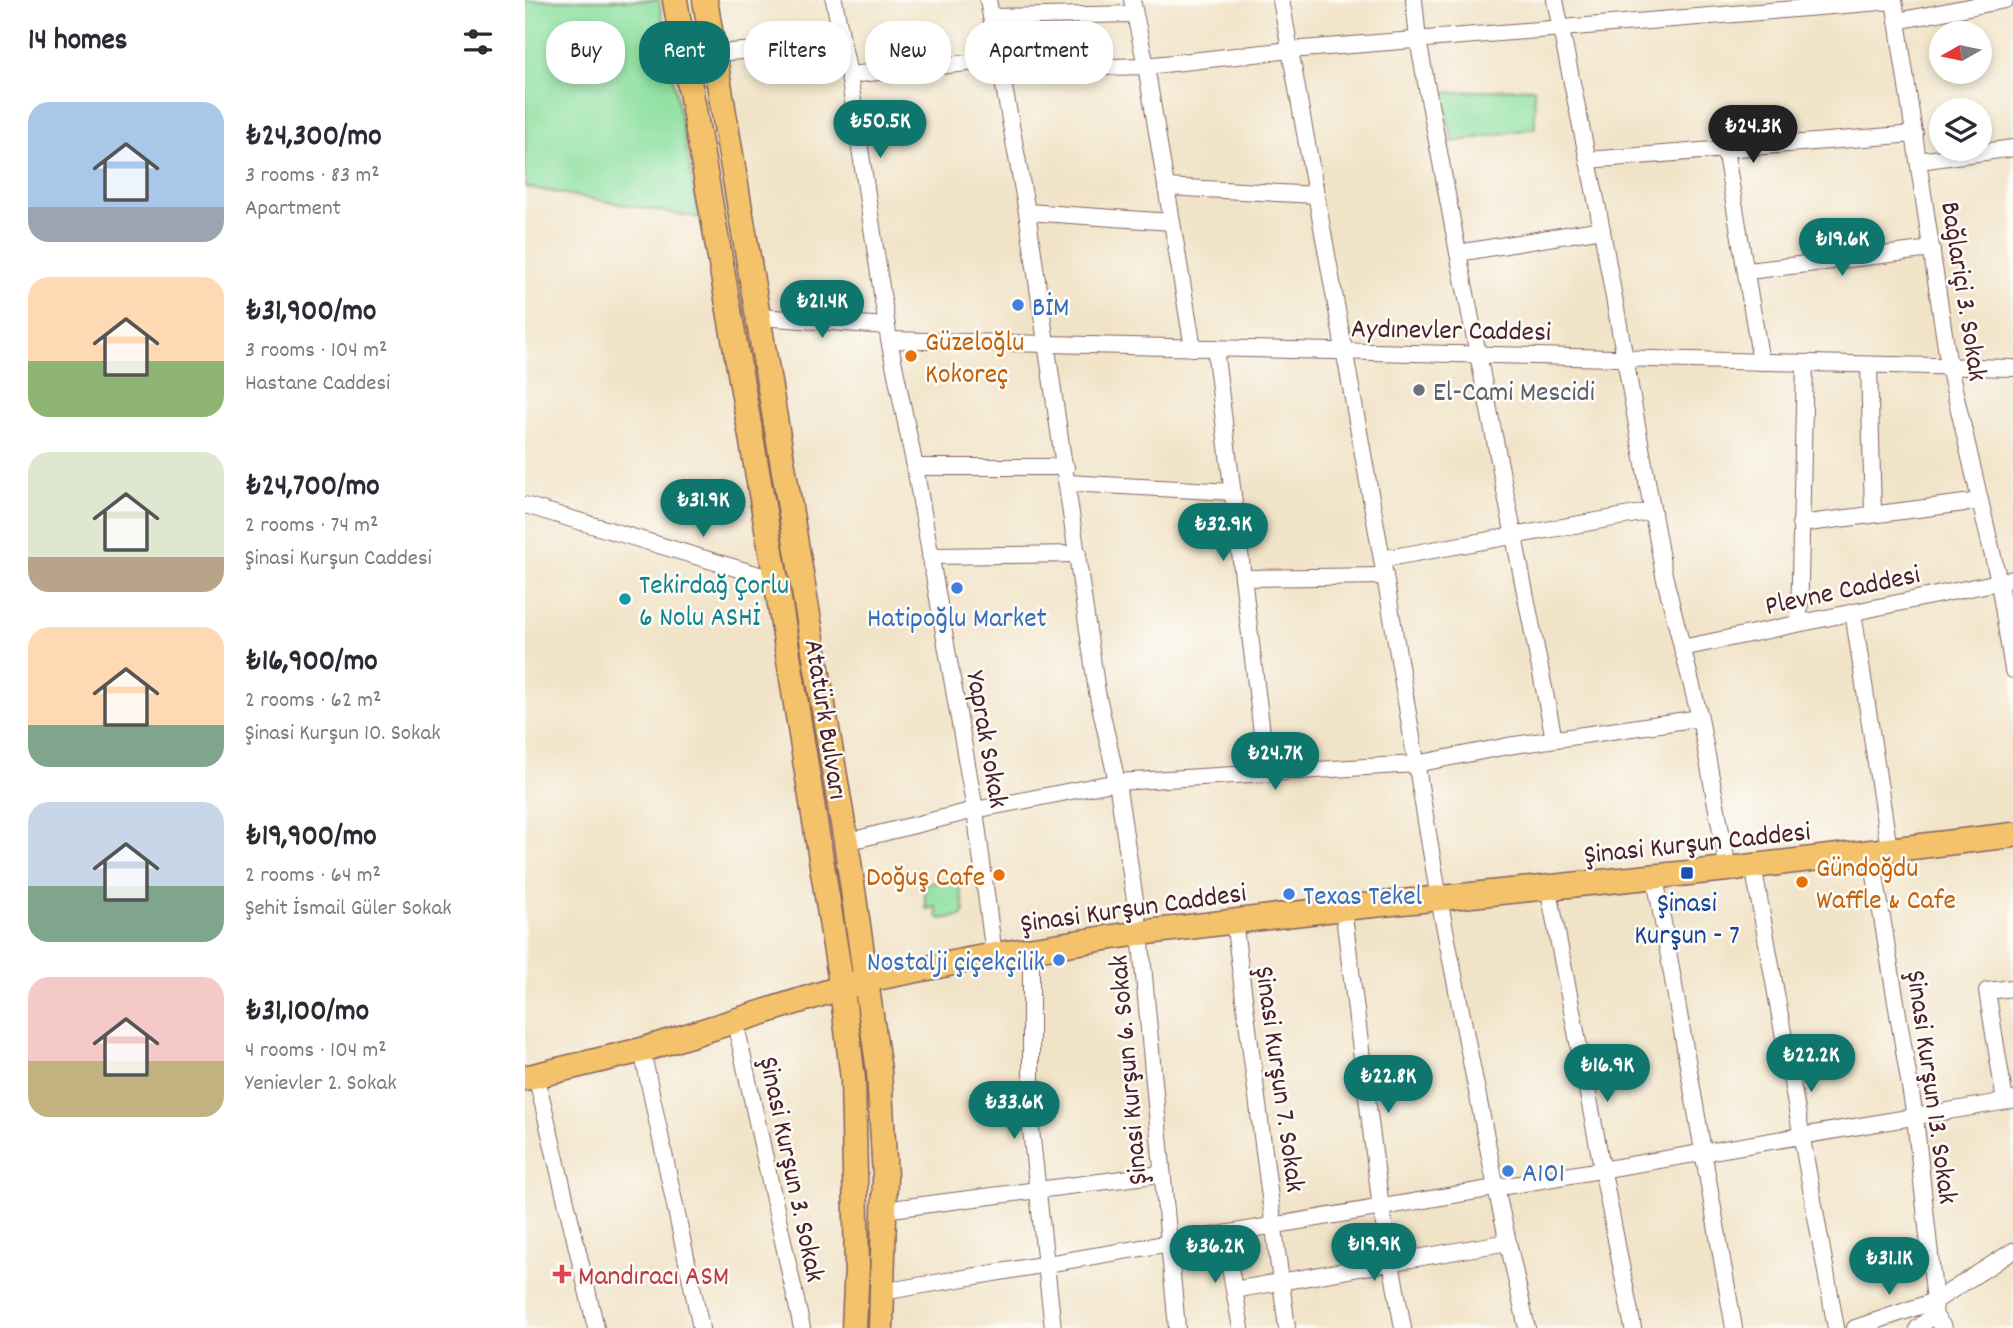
<!DOCTYPE html>
<html lang="en">
<head>
<meta charset="utf-8">
<style>
	body { margin:0; font-family:Dekko,sans-serif; background:#f2f2f3; color:#2b2b33; height:100vh; display:flex; flex-direction:column; font-size:26px; white-space:nowrap }
	* { box-sizing:border-box; margin:0 }
	p { font-size:23px; color:#7c7c81 }
	.icon { flex:none; width:38px; height:38px; fill:none; stroke:currentColor; stroke-width:2; stroke-linecap:round; stroke-linejoin:round }
	.map { position:relative; flex:1; overflow:hidden }
	.panel { display:flex; flex-direction:column; background:#fff; width:525px }
	.panel>* { flex:none }
	.top-card { position:absolute; left:21px; top:21px; width:665px; height:63px; display:flex; gap:14px }
	.needle { width:46px; rotate:261deg }
	.fabs { position:absolute; left:1404px; top:21px; display:grid; gap:14px }
	.fabs a { display:grid; place-items:center; width:63px; height:63px; border-radius:50%; background:#fff; box-shadow:0 4px 10px #0003; font-size:35px }
	.price { position:absolute; translate:-50% -60px; padding:0 16px; border-radius:24px; background:#0f766e; color:#fff; font-size:23px; line-height:46px; filter:drop-shadow(0 2px 4px #0008) }
	.price::after { content:''; position:absolute; left:50%; top:42px; width:21px; height:16px; margin-left:-10px; background:inherit; clip-path:polygon(0 0,100% 0,50% 100%) }
	.price.current { background:#222; color:#fff }
	ul { padding:0; list-style:none }
	li { display:flex; align-items:center; gap:21px; height:175px; padding:0 28px }
	li span { display:grid; place-items:center; flex:none; width:196px; height:140px; border-radius:21px; color:#555 }
	li>.icon { margin-inline-start:auto }
	span .icon { width:84px; height:84px; fill:#fffc; stroke-width:1 }
	li b { font-size:30px }
	h2 { display:flex; justify-content:space-between; align-items:center; height:84px; padding:0 28px; font-size:30px }
	.chip { padding:0 24px; border-radius:28px; background:#fff; box-shadow:0 4px 10px #0003; font-size:24px; line-height:63px }
	.chip.current { background:#0f766e; color:#fff }
	main { display:flex; flex:1; min-height:0 }
	.map>svg:first-child { display:block }
	.green { fill:#8ee0a0; stroke:#6c8066; stroke-width:2 }
	.lines { fill:none; stroke-linecap:round; stroke-linejoin:round }
	.minor-casing { stroke:#846462; stroke-width:18 }
	.primary-casing { stroke:#846462; stroke-width:27 }
	.minor { stroke:#fff; stroke-width:16 }
	.primary { stroke:#f3c26a; stroke-width:24 }
	.shop-dot { fill:#3f7fe0; stroke:#fdfcf7; stroke-width:2.5 }
	.food-dot { fill:#e8710a; stroke:#fdfcf7; stroke-width:2.5 }
	.worship-dot { fill:#6b7280; stroke:#fdfcf7; stroke-width:2.5 }
	.culture-dot { fill:#0f9aa8; stroke:#fdfcf7; stroke-width:2.5 }
	.transit-dot { fill:#1a4fb4; stroke:#fdfcf7; stroke-width:2.5 }
	.health-dot { fill:#e0444e; stroke:#fdfcf7; stroke-width:2.5 }
	.labels { text-anchor:middle; stroke-width:5; stroke-linejoin:round; paint-order:stroke }
	.street-label { font-size:28px; fill:#4a1f2b; stroke:#fdfcf7 }
	.shop-label { font-size:28px; fill:#366cbe; stroke:#fdfcf7; text-anchor:start }
	.food-label { font-size:28px; fill:#c56008; stroke:#fdfcf7; text-anchor:start }
	.worship-label { font-size:28px; fill:#5b616d; stroke:#fdfcf7; text-anchor:start }
	.culture-label { font-size:28px; fill:#0d838f; stroke:#fdfcf7; text-anchor:start }
	.transit-label { font-size:28px; fill:#164399; stroke:#fdfcf7 }
	.health-label { font-size:28px; fill:#be3a42; stroke:#fdfcf7; text-anchor:start }
</style>
</head>
<body>
<main>
<section class="panel">
<h2>14 homes<svg class="icon" aria-label="filters" viewBox="0 0 24 24"><path d="M4 7h16M4 17h16"/><circle cx="9" cy="7" r="2"/><circle cx="15" cy="17" r="2"/></svg></h2>
<ul>
<li><span style="background:linear-gradient(#a9c7e8 75%,#9aa5b1 0)"><svg class="icon" aria-label="home" viewBox="0 0 24 24"><path d="M3 11l9-7 9 7M6 9v11h12V9"/></svg></span><div><b>₺24,300/mo</b><p>3 rooms · 83 m²</p><p>Apartment</p></div></li>
<li><span style="background:linear-gradient(#ffd9b3 60%,#8fb573 0)"><svg class="icon" aria-label="home" viewBox="0 0 24 24"><path d="M3 11l9-7 9 7M6 9v11h12V9"/></svg></span><div><b>₺31,900/mo</b><p>3 rooms · 104 m²</p><p>Hastane Caddesi</p></div></li>
<li><span style="background:linear-gradient(#dfe7d0 75%,#b9a48a 0)"><svg class="icon" aria-label="home" viewBox="0 0 24 24"><path d="M3 11l9-7 9 7M6 9v11h12V9"/></svg></span><div><b>₺24,700/mo</b><p>2 rooms · 74 m²</p><p>Şinasi Kurşun Caddesi</p></div></li>
<li><span style="background:linear-gradient(#ffd9b3 70%,#7fa58c 0)"><svg class="icon" aria-label="home" viewBox="0 0 24 24"><path d="M3 11l9-7 9 7M6 9v11h12V9"/></svg></span><div><b>₺16,900/mo</b><p>2 rooms · 62 m²</p><p>Şinasi Kurşun 10. Sokak</p></div></li>
<li><span style="background:linear-gradient(#c9d6e8 60%,#7fa58c 0)"><svg class="icon" aria-label="home" viewBox="0 0 24 24"><path d="M3 11l9-7 9 7M6 9v11h12V9"/></svg></span><div><b>₺19,900/mo</b><p>2 rooms · 64 m²</p><p>Şehit İsmail Güler Sokak</p></div></li>
<li><span style="background:linear-gradient(#f6c9c9 60%,#c2b280 0)"><svg class="icon" aria-label="home" viewBox="0 0 24 24"><path d="M3 11l9-7 9 7M6 9v11h12V9"/></svg></span><div><b>₺31,100/mo</b><p>4 rooms · 104 m²</p><p>Yenievler 2. Sokak</p></div></li>
</ul>
</section>
<div class="map">
<svg width="1488" height="1328" viewBox="0 0 1488 1328">
	<rect width="100%" height="100%" fill="#fdfcf7"/>
	<filter id="ink" filterUnits="userSpaceOnUse"><feTurbulence type="fractalNoise" baseFrequency=".0143" numOctaves="2"/><feDisplacementMap in="SourceGraphic" scale="14" xChannelSelector="R" yChannelSelector="G"/><feConvolveMatrix kernelMatrix="1 2 1 2 8 2 1 2 1" color-interpolation-filters="sRGB"/></filter>
	<filter id="wash" filterUnits="userSpaceOnUse"><feTurbulence type="fractalNoise" baseFrequency=".00686" numOctaves="4" result="noise"/><feDisplacementMap in="SourceGraphic" scale="28" xChannelSelector="R" yChannelSelector="G"/><feGaussianBlur stdDeviation="1.57" result="paint"/><feColorMatrix in="noise" values="0 0 0 0 0 0 0 0 0 0 0 0 0 0 0 0 0 1.4 0 .05"/><feComposite in="paint" operator="in"/></filter>
	<g filter="url(#wash)">
		<rect width="100%" height="100%" fill="#f1e3c7"/>
		<g class="green">
			<path d="M0 0H134L174 218 0 187Z"/>
			<path d="M1009 88 1010 128 928 142 917 93Z"/>
			<path d="M432 878 440 911 437 916 416 919 412 916 411 907 401 909 399 884Z"/>
		</g>
	</g>
	<g filter="url(#ink)">
		<g class="lines">
			<g class="minor-casing">
				<g id="minor">
					<path d="M309 0 324 75 364 340 390 467 450 810 469 955"/>
					<path d="M463 0 502 212 572 692 592 782 615 933 652 1328"/>
					<path d="M607 0 621 66 668 348"/>
					<path d="M756 0 860 576 914 899 971 1188 1002 1328"/>
					<path d="M889 0 893 40 933 253 1029 739"/>
					<path d="M1030 0 1073 209 1139 575 1175 718 1203 869"/>
					<path d="M1369 0 1424 367 1474 582 1488 670"/>
					<path d="M466 17 609 14"/>
					<path d="M1372 21 1480 0"/>
					<path d="M189 53 317 44"/>
					<path d="M475 70 621 66 765 50 1369 1"/>
					<path d="M324 75 473 60"/>
					<path d="M1200 149 1236 362"/>
					<path d="M1063 160 1390 134"/>
					<path d="M1394 161 1488 148"/>
					<path d="M641 187 791 195"/>
					<path d="M502 212 647 222"/>
					<path d="M933 253 1077 229"/>
					<path d="M1223 271 1407 249"/>
					<path d="M235 317 362 326"/>
					<path d="M364 340 1488 368"/>
					<path d="M690 348 742 774"/>
					<path d="M1344 365 1348 514"/>
					<path d="M390 467H541"/>
					<path d="M543 483 707 492"/>
					<path d="M0 505 251 580"/>
					<path d="M1275 524 1455 501"/>
					<path d="M405 556 553 554"/>
					<path d="M857 559 1128 511"/>
					<path d="M718 578 860 576"/>
					<path d="M1328 612 1364 849"/>
					<path d="M1274 623 1280 363"/>
					<path d="M1157 648 1488 579"/>
					<path d="M321 842 450 810 592 782 891 764 983 746 1175 718"/>
					<path d="M1346 851 1390 1117 1410 1301 1409 1315 1419 1328"/>
					<path d="M1228 865 1311 1328"/>
					<path d="M1130 877 1209 1328"/>
					<path d="M1023 886 1108 1328"/>
					<path d="M818 908 856 1208 878 1328"/>
					<path d="M709 921 762 1328"/>
					<path d="M506 951V1130L528 1328"/>
					<path d="M210 1021 277 1328"/>
					<path d="M117 1050 176 1328"/>
					<path d="M11 1075 71 1328"/>
					<path d="M1480 1101 1462 991 1488 988"/>
					<path d="M359 1210 636 1174"/>
					<path d="M699 1235 716 1328"/>
					<path d="M709 1290 983 1242"/>
					<path d="M357 1292 1488 1100"/>
					<path d="M1330 1328 1410 1301 1488 1251"/>
					<path d="M1393 1328 1409 1315"/>
				</g>
			</g>
			<g class="primary-casing">
				<g id="primary">
					<path d="M150 0 251 580 317 989 328 1079 332 1266 329 1328"/>
					<path d="M180 0 321 842 354 1071 360 1177 356 1328"/>
					<path d="M0 1078 117 1050 341 980 469 955 615 933 818 908 1203 869 1488 835"/>
				</g>
			</g>
			<use href="#minor" class="minor"/>
			<use href="#primary" class="primary"/>
		</g>
	</g>
	<g class="shop-dot">
		<circle cx="493" cy="305" r="7"/>
		<circle cx="432" cy="588" r="7"/>
		<circle cx="764" cy="894" r="7"/>
		<circle cx="534" cy="960" r="7"/>
		<circle cx="983" cy="1171" r="7"/>
	</g>
	<g class="food-dot">
		<circle cx="386" cy="356" r="7"/>
		<circle cx="474" cy="875" r="7"/>
		<circle cx="1277" cy="882" r="7"/>
	</g>
	<circle class="worship-dot" cx="894" cy="390" r="7"/>
	<circle class="culture-dot" cx="100" cy="599" r="7"/>
	<rect class="transit-dot" x="1155" y="866" width="14" height="14" rx="3.5"/>
	<path class="health-dot" d="M33.5 1263.5h7v7h7v7h-7v7h-7v-7h-7v-7h7z"/>
	<g class="labels">
		<g class="street-label">
			<text transform="translate(1441 291) rotate(81)" y="10">Bağlariçi 3. Sokak</text>
			<text transform="translate(926 328) rotate(1)" y="10">Aydınevler Caddesi</text>
			<text transform="translate(1317 588) rotate(-12)" y="10">Plevne Caddesi</text>
			<text transform="translate(303 719) rotate(81)" y="10">Atatürk Bulvarı</text>
			<text transform="translate(464 739) rotate(80)" y="10">Yaprak Sokak</text>
			<text transform="translate(1172 841) rotate(-6)" y="10">Şinasi Kurşun Caddesi</text>
			<text transform="translate(608 906) rotate(-8)" y="10">Şinasi Kurşun Caddesi</text>
			<text transform="translate(601 1070) rotate(-95)" y="10">Şinasi Kurşun 6. Sokak</text>
			<text transform="translate(757 1079) rotate(82)" y="10">Şinasi Kurşun 7. Sokak</text>
			<text transform="translate(1409 1087) rotate(82)" y="10">Şinasi Kurşun 13. Sokak</text>
			<text transform="translate(269 1169) rotate(78)" y="10">Şinasi Kurşun 3. Sokak</text>
		</g>
		<g class="shop-label">
			<text x="507" y="315">BİM</text>
			<text x="432" y="626" text-anchor="middle">Hatipoğlu Market</text>
			<text x="778" y="904">Texas Tekel</text>
			<text x="520" y="970" text-anchor="end">Nostalji çiçekçilik</text>
			<text x="997" y="1181">A101</text>
		</g>
		<g class="food-label">
			<text x="400" y="350">Güzeloğlu<tspan x="400" dy="32">Kokoreç</tspan></text>
			<text x="1291" y="876">Gündoğdu<tspan x="1291" dy="32">Waffle &amp; Cafe</tspan></text>
			<text x="460" y="885" text-anchor="end">Doğuş Cafe</text>
		</g>
		<g class="worship-label">
			<text x="908" y="400">El-Cami Mescidi</text>
		</g>
		<g class="culture-label">
			<text x="114" y="593">Tekirdağ Çorlu<tspan x="114" dy="32">6 Nolu ASHİ</tspan></text>
		</g>
		<g class="transit-label">
			<text x="1162" y="911">Şinasi<tspan x="1162" dy="32">Kurşun - 7</tspan></text>
		</g>
		<g class="health-label">
			<text x="53" y="1284">Mandıracı ASM</text>
		</g>
	</g>
</svg>
<div class="fabs">
<a><svg class="needle" viewBox="-14 -14 28 28"><path d="M0-13l5 13h-10z" fill="#e53935"/><path d="M0 13l5-13h-10z" fill="#7c7c81"/></svg></a>
<a><svg class="icon" aria-label="layers" viewBox="0 0 24 24"><path d="M12 4l9 5-9 5-9-5zM3 14l9 5 9-5"/></svg></a>
</div>
<b class="price" style="left:355px;top:160px">₺50.5K</b>
<b class="price current" style="left:1228px;top:165px">₺24.3K</b>
<b class="price" style="left:1317px;top:278px">₺19.6K</b>
<b class="price" style="left:297px;top:340px">₺21.4K</b>
<b class="price" style="left:178px;top:539px">₺31.9K</b>
<b class="price" style="left:698px;top:563px">₺32.9K</b>
<b class="price" style="left:750px;top:792px">₺24.7K</b>
<b class="price" style="left:1286px;top:1094px">₺22.2K</b>
<b class="price" style="left:1082px;top:1104px">₺16.9K</b>
<b class="price" style="left:863px;top:1115px">₺22.8K</b>
<b class="price" style="left:489px;top:1141px">₺33.6K</b>
<b class="price" style="left:849px;top:1283px">₺19.9K</b>
<b class="price" style="left:690px;top:1285px">₺36.2K</b>
<b class="price" style="left:1364px;top:1297px">₺31.1K</b>
<div class="top-card">
<a class="chip">Buy</a>
<a class="chip current">Rent</a>
<a class="chip">Filters</a>
<a class="chip">New</a>
<a class="chip">Apartment</a>
</div>
</div>
</main>
</body>
</html>
